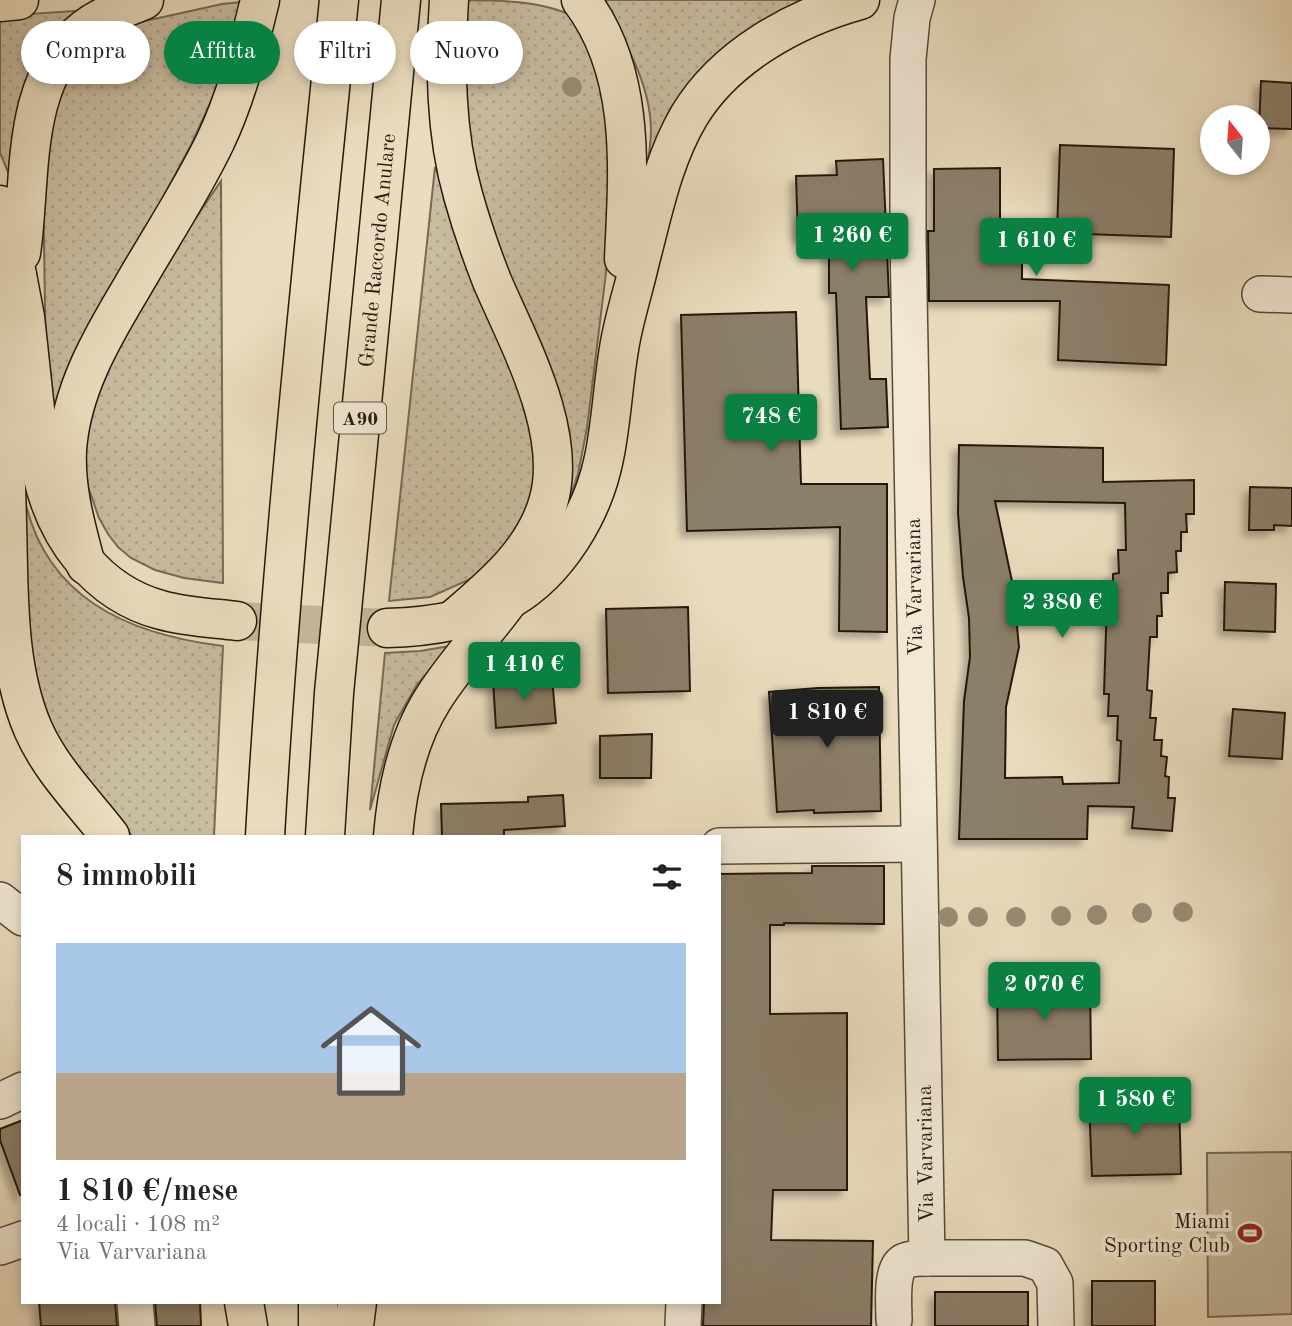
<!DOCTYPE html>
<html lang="it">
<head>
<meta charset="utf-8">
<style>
	body { margin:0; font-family:"Old Standard TT",serif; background:#f6f6f6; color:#222; height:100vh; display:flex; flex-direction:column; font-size:26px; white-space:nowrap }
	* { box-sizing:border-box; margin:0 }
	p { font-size:23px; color:#767676 }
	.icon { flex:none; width:38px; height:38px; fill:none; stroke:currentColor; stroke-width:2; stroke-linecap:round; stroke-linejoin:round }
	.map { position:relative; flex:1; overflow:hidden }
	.drawer { position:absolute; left:21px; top:835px; width:700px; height:469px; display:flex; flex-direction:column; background:#fff; border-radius:0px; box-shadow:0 4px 10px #0003 }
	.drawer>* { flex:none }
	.banner { position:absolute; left:21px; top:21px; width:700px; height:63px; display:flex; gap:14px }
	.needle { width:46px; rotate:343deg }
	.buttons { position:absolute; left:1200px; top:105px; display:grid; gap:14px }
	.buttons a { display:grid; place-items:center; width:70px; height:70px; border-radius:50%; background:#fff; box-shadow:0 4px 10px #0003; font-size:35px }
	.price { position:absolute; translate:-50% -60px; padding:0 16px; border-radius:7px; background:#0b8043; color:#fff; font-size:23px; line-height:46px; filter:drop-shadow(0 2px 4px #0008) }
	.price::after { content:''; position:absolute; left:50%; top:42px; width:21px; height:16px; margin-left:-10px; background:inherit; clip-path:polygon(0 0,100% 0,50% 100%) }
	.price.active { background:#222; color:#fff }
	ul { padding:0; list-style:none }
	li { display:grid; align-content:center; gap:14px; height:371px; padding:0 35px }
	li+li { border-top:2px solid #e0e0e0 }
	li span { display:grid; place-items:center; height:217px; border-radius:0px; color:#555 }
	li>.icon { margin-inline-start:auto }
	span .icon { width:126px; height:126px; fill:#fffc; stroke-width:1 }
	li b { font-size:30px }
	h2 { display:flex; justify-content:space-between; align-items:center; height:84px; padding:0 35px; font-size:30px }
	.chip { padding:0 24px; border-radius:32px; background:#fff; box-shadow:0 4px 10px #0003; font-size:24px; line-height:63px }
	.chip.active { background:#0b8043; color:#fff }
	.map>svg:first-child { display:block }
	.grass { fill:url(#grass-dots); stroke:#766a56; stroke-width:2 }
	.pitch { fill:#c8bca1; stroke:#766a56; stroke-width:2 }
	.building { fill:#8b7f69; stroke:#24190c; stroke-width:2; fill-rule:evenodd; filter:url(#shadow) }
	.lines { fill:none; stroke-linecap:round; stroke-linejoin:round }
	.major-tunnel { stroke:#c2b69b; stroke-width:38; stroke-dasharray:38 19; stroke-linecap:butt }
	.minor-casing { stroke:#564a39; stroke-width:38 }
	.major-casing { stroke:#24190c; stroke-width:41 }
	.highway-casing { stroke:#24190c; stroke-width:41 }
	.minor { stroke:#f1e9d5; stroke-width:35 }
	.major { stroke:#eaddbf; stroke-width:38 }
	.highway { stroke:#eaddbf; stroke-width:38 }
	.tree { fill:#988c75 }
	.labels { text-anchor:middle; stroke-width:7; stroke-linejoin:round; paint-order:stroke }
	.shield { fill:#f1e9d5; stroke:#625748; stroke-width:2 }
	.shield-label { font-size:19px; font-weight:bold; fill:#24190c }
	.street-label { font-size:21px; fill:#24190c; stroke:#f1e9d5 }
	.poi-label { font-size:21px; fill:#24190c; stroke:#f1e9d5; text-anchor:end }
</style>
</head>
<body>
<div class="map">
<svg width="1292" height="1326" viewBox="0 0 1292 1326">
	<defs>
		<pattern id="grass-dots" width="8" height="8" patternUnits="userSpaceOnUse" patternTransform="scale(1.75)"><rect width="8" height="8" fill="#c8bca1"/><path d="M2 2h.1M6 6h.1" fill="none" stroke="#aca189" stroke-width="1.8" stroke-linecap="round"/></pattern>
		<filter id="shadow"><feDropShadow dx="-6" dy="6" stdDeviation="3.5" flood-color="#0004"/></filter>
	</defs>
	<rect width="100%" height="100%" fill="#eaddbf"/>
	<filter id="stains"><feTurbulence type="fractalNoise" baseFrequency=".00286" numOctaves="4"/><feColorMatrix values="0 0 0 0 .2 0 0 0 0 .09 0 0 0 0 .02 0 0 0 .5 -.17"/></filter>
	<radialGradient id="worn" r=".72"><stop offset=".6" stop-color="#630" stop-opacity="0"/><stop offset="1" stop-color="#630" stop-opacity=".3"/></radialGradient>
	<g class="grass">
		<path d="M456 0C495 0 553 0 582 22L620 158 587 428 578 474 568 504 547 533 560 507 475 201Z"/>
		<path d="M600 0H809L641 199C645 176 651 153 651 129 650 82 624 39 600 0Z"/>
		<path d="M242 2 230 60 191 145 92 330 47 446 43 175 44 122 87 40 127 25 222 4Z"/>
		<path d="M89 10 11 179 0 153V16Z"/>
		<path d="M435 167 501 327 542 472 518 537 473 578 430 597 389 601Z"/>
		<path d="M221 181 223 583 184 578 155 570 131 558 118 547 108 534 99 518 86 481 83 422 146 291Z"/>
		<path d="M23 491C42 597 126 634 223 646L214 836H132L55 736 28 664Z"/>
		<path d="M450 646 416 686 394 725 370 810 385 653 420 651Z"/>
	</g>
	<path class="pitch" d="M1292 1152V1314L1208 1317 1207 1153Z"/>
	<g class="building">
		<path d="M1261 81 1292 83V129L1259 128Z"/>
		<path d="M1060 145 1174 149 1171 237 1057 233Z"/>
		<path d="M883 159 889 297H866L870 379H886L888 427 841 429 836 293H829V235L798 237 796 176 837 175 836 161Z"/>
		<path d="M1000 168V230H1022V279L1169 285 1166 365 1058 360 1060 301H929L928 231H934V169Z"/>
		<path d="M796 312 801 484H887V632L839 631 840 527 687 531 681 315Z"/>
		<path d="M959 445 1103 448V482L1194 480V514H1186L1187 532H1181V551H1176L1177 572 1168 573V593H1161L1162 616H1157V637H1150L1147 690 1152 691 1150 718H1156L1154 740H1162L1161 756 1167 757 1165 776 1169 777 1168 798H1175L1172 831 1132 828 1134 807 1088 806 1087 839H959L964 701 970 657 969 618 963 577 958 513ZM995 501 1125 503 1126 550H1118L1119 573 1113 574V600H1107L1104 694H1109L1108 716H1118L1117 740 1121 741 1119 783 1063 784 1062 777 1005 778 1006 707 1019 647 1013 586Z"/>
		<path d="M1250 487 1292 488V526L1274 525V530H1249Z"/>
		<path d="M1225 582 1276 584 1275 632 1224 630Z"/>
		<path d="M688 607 690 691 608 693 606 609Z"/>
		<path d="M552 677 556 723 496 728 493 681Z"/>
		<path d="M879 687 881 811 814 813V810L777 812 769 692 818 688Z"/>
		<path d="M1233 709 1285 713 1282 759 1229 756Z"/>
		<path d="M652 734 651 778H600V736Z"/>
		<path d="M563 795 565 826 504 830V836H442L441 804 528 802V797Z"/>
		<path d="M812 866H884V924L784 923V925H770V1014L847 1013V1190H773L771 1240 873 1241 871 1326H703L704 1302H719V874L812 873Z"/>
		<path d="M1090 984 1091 1059 998 1060 997 986Z"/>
		<path d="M1179 1098 1181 1174 1092 1176 1089 1101Z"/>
		<path d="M23 1120V1195H20L0 1140V1129Z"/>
		<rect x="1092" y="1281" width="63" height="45"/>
		<rect x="935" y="1292" width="93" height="34"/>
		<path d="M39 1302H115L117 1326H41Z"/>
		<path d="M155 1302H200L201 1326H157Z"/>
	</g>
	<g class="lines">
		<path class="major-tunnel" d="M237 621 387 628"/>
		<g class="minor-casing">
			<g id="minor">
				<path d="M1260 294 1292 295"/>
				<path d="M719 846 919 844"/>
				<path d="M0 900 23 918"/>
				<path d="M0 1101 23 1090"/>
				<path d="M0 1247 23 1239"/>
				<path d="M927 1258H1025L1045 1265 1055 1283 1056 1326"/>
				<path d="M135 1302 137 1326"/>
				<path d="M894 1320C894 1305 890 1267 905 1261 911 1258 920 1258 927 1258L908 240V59L912 18 917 0"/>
				<path d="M683 1326 684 1302"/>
			</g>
		</g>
		<g class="major-casing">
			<g id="major">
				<path d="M581 0C637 74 628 172 624 259"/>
				<path d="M0 2 19 0"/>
				<path d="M0 205 17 275 25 317 42 474C56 537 97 593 161 610 186 617 212 618 237 621"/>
				<path d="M21 253C32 179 19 79 86 28 103 15 125 8 144 0"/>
				<path d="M387 628C428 627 474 621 510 599 558 571 593 513 604 458 612 420 613 381 620 343 625 315 634 288 640 261 653 212 663 160 689 116 725 56 795 18 860 0"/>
			</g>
		</g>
		<g class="highway-casing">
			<g id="highway">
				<path d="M449 0C445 65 445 132 463 195 471 224 481 253 492 281 519 344 569 433 548 503 533 554 490 588 452 621"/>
				<path d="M17 275C12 308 7 341 6 375 3 424 6 475 7 524 9 591 6 666 33 729 51 770 83 801 110 836"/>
				<path d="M86 565C76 527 65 490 67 450 71 391 101 339 131 289 159 240 191 192 215 142 237 96 248 49 260 0"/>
				<path d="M265 836C281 557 311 278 339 0"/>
				<path id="s1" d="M325 836 334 693 401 0"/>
				<path d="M393 836C397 789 407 740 433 699 455 664 484 634 508 601"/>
				<path d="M244 1302 248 1326"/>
				<path d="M318 1326V1302"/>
				<path d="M354 1326 357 1302"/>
			</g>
		</g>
		<use href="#minor" class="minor"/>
		<use href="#major" class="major"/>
		<use href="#highway" class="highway"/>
	</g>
	<g class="tree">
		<circle cx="572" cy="87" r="10"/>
		<circle cx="1183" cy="912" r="10"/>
		<circle cx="1142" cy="913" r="10"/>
		<circle cx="1097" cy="915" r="10"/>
		<circle cx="1061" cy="916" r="10"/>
		<circle cx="948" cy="917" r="10"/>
		<circle cx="978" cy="917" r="10"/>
		<circle cx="1016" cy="917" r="10"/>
	</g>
	<defs>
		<g id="stadium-bare" transform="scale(1.89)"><path d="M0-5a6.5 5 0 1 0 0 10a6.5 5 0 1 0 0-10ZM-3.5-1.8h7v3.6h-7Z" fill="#8f2418" stroke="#f1e9d5" stroke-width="2.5" paint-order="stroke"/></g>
	</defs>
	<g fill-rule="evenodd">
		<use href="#stadium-bare" x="1250" y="1233"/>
	</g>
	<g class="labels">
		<rect class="shield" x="334" y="402.5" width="52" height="31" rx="5"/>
		<g class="shield-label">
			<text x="360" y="425">A90</text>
		</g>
		<g class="street-label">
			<text dy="7" stroke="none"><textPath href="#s1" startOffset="588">Grande Raccordo Anulare</textPath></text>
			<text transform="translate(914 587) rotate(-91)" y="7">Via Varvariana</text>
			<text transform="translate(925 1154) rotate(-91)" y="7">Via Varvariana</text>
		</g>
		<g class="poi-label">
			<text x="1230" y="1228">Miami<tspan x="1230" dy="24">Sporting Club</tspan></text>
		</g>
	</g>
	<rect width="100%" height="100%" filter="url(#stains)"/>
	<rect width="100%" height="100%" fill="url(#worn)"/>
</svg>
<div class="buttons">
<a><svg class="needle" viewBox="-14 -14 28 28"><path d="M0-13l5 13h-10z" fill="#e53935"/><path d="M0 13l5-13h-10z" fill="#767676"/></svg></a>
</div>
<b class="price" style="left:852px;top:273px">1 260 €</b>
<b class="price" style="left:1036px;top:278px">1 610 €</b>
<b class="price" style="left:771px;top:454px">748 €</b>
<b class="price" style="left:1062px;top:640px">2 380 €</b>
<b class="price" style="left:524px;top:702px">1 410 €</b>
<b class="price active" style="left:827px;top:750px">1 810 €</b>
<b class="price" style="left:1044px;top:1022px">2 070 €</b>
<b class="price" style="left:1135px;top:1137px">1 580 €</b>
<div class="banner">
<a class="chip">Compra</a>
<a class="chip active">Affitta</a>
<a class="chip">Filtri</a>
<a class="chip">Nuovo</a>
</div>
<section class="drawer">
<h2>8 immobili<svg class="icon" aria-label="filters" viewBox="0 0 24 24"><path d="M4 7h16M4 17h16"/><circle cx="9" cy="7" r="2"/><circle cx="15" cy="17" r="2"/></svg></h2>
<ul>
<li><span style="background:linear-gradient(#a9c7e8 60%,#b9a48a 0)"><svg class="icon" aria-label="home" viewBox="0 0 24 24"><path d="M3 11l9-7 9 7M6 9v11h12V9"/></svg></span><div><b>1 810 €/mese</b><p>4 locali · 108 m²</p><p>Via Varvariana</p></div></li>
</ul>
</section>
</div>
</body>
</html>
